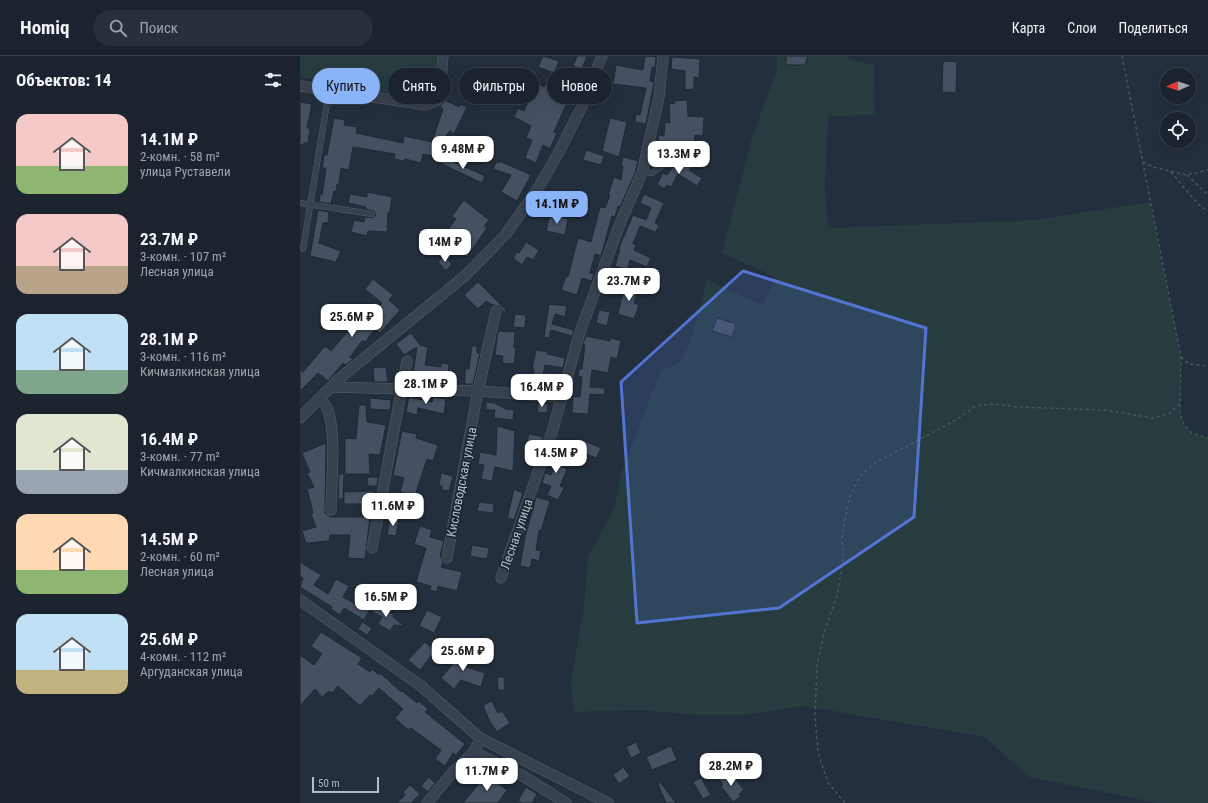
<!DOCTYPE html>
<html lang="ru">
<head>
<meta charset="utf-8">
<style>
	body { margin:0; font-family:"Roboto Condensed",sans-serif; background:#282f3a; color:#f1f3f6; height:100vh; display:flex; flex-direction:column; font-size:15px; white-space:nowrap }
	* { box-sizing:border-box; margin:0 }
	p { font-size:13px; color:#a0a4aa }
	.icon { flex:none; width:22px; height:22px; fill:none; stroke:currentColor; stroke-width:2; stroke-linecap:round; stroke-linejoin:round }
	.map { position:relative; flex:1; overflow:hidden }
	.drawer { display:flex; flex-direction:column; background:#1b232e; width:300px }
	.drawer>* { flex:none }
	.banner { position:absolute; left:12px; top:12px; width:380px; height:36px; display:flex; gap:8px }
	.needle { width:26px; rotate:268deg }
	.tools { position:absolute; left:860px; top:12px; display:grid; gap:8px }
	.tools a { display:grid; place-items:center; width:36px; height:36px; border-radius:50%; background:#1b232e; box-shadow:0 4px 16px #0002,0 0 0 1px #39404a; font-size:20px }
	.scale { position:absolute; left:12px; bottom:10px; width:67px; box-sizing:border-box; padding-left:4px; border:2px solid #b4bcc9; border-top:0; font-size:11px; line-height:14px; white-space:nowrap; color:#b4bcc9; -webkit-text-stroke:3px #1d2633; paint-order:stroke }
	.price { position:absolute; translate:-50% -34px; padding:0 9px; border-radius:8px; background:#fff; color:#222; font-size:13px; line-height:26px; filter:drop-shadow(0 1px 2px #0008) }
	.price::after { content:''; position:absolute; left:50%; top:24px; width:12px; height:9px; margin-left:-6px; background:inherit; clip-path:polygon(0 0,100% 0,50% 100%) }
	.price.on { background:#8ab4f8; color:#111 }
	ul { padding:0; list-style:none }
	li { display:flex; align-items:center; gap:12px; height:100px; padding:0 16px }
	li span { display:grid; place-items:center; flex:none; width:112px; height:80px; border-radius:12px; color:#555 }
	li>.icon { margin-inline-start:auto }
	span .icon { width:48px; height:48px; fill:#fffc; stroke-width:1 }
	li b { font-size:17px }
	h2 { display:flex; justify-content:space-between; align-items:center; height:48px; padding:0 16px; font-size:17px }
	.tag { padding:0 14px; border-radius:18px; background:#1b232e; box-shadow:0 4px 16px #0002,0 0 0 1px #39404a; font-size:14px; line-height:36px }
	.tag.on { background:#8ab4f8; color:#111 }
	header { display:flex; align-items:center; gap:24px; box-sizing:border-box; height:56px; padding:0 20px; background:#1b232e; border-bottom:1px solid #39404a }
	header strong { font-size:19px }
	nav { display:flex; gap:22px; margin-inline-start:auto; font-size:14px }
	.search { width:280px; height:36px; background:#282f3a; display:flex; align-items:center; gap:10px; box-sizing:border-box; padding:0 14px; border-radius:22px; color:#a0a4aa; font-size:15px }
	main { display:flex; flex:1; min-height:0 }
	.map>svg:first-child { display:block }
	.green { fill:#263c3f }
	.building { fill:#455162; stroke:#1f2835 }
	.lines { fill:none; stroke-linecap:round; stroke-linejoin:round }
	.service-casing { stroke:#565f6c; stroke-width:6 }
	.minor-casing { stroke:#565f6c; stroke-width:11 }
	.path { stroke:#44595c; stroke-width:1.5; stroke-dasharray:3 3; stroke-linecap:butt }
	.service { stroke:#38414e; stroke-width:5 }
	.minor { stroke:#38414e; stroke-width:10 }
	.marked { fill:#5274d3; fill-opacity:0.2; stroke:#5274d3; stroke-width:3; stroke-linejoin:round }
	.labels { text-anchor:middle; stroke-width:3.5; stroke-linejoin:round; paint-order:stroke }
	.street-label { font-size:13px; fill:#b4bcc9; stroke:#1d2633 }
</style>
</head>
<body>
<header>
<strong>Homiq</strong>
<div class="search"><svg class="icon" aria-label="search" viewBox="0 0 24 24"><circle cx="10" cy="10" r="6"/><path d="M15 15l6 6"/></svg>Поиск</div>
<nav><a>Карта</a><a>Слои</a><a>Поделиться</a></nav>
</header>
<main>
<section class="drawer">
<h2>Объектов: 14<svg class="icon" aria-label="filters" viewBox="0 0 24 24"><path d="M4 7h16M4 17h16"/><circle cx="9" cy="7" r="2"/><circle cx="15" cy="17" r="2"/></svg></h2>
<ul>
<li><span style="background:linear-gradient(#f6c9c9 65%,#8fb573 0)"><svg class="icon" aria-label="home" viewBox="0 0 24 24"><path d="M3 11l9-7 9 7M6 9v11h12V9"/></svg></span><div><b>14.1M ₽</b><p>2-комн. · 58 m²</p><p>улица Руставели</p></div></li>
<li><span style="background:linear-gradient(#f6c9c9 65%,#b9a48a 0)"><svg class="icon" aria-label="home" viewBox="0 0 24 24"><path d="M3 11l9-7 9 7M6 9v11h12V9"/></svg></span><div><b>23.7M ₽</b><p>3-комн. · 107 m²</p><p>Лесная улица</p></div></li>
<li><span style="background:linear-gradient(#bfe0f5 70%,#7fa58c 0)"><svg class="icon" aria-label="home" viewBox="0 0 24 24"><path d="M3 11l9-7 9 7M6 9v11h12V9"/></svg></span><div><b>28.1M ₽</b><p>3-комн. · 116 m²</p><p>Кичмалкинская улица</p></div></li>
<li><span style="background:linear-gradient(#dfe7d0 70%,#9aa5b1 0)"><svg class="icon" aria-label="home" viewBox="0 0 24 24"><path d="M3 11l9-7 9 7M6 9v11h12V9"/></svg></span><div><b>16.4M ₽</b><p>3-комн. · 77 m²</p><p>Кичмалкинская улица</p></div></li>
<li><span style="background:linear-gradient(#ffd9b3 70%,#8fb573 0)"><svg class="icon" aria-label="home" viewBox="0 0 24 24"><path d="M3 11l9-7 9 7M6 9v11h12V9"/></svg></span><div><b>14.5M ₽</b><p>2-комн. · 60 m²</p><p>Лесная улица</p></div></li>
<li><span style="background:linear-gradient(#bfe0f5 70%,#c2b280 0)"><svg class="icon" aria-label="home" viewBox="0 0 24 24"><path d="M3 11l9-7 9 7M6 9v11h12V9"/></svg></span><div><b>25.6M ₽</b><p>4-комн. · 112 m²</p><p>Аргуданская улица</p></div></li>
</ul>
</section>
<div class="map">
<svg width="908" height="747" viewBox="0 0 908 747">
	<rect width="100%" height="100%" fill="#242f3e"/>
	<g class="green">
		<path d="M0 0H138L136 38 126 43 0 21Z"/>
		<path d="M477 0H548L549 3 574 9 575 59 528 60 525 134 528 172 735 164 850 146 881 301 880 358 884 369 892 377 908 382V747H857L729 721 685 681 504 650 446 659H397L342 654 274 656 271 625 284 550 288 501 314 452 322 415 361 314 378 308 389 290 407 224 463 249 475 221 422 197 452 82 477 13Z"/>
	</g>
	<g class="building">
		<path d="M243 0 259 5 254 17 238 11Z"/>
		<path d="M277 0H287L282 13 273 10Z"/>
		<path d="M345 0 356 1 355 12 352 11 350 25 354 26 346 68 335 66 336 58 340 59 346 32 313 28 316 9 343 14Z"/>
		<path d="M486 0H508L505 9H486Z"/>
		<path d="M372 1 400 3 399 22 394 21V33L385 34V15L371 13Z"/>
		<path d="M643 5 657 6 656 37 642 36Z"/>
		<path d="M249 23 256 27V28L272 35 254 76 257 77 250 93 243 89 236 107 225 102 232 84 226 82 231 70 214 61 218 52 224 55 236 27 244 31Z"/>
		<path d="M145 44 159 51 160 48 167 51 154 78 150 75 147 78 141 102 123 98 121 107 105 103 104 105 94 103 95 98 53 91 49 114 41 112 39 128H37L36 136 34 135 31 148 19 146 20 138 22 139 26 112H22L24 99H27L34 62 45 64 44 69 57 71 56 77 103 87 104 80 132 86 143 53 140 51Z"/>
		<path d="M387 44 388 60 404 61 403 80 395 79 394 92 382 91 381 99 356 95 359 79 364 80 365 66 370 67 369 48 375 47V45Z"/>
		<path d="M0 46 12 48 7 72H10L8 87H4L3 89H0Z"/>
		<path d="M310 62 327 66 319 101 302 95Z"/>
		<path d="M286 94 304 100 301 109 283 104Z"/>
		<path d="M143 101 185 120 182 127 140 107Z"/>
		<path d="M323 101 338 105 335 117 320 151 318 150 315 161 312 160 301 200 295 198 290 217 294 218 292 225 282 222 277 239 261 234 266 220 268 221 278 182 291 186 300 151 305 152 310 139H308L314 121 321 124 323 110 321 109Z"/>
		<path d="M380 102 392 111 389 114 402 122 397 130 378 118 371 131 367 129 364 133 357 128 363 117 367 119Z"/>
		<path d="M199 105 231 119 217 145 201 136 211 119 193 113 196 106 199 107Z"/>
		<path d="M67 136 92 141 90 156H88L87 176 68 175 67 180 51 176 54 164 64 166 65 161 73 162 76 159 74 155 66 153V151L48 147 50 138 67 141Z"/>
		<path d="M344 138 364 147 355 167 359 169 356 176 340 170 333 188 336 189 334 194 351 202 347 211 330 204 327 214 315 210 320 193 319 192 333 159 346 164 351 152 340 147Z"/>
		<path d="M164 144 189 164 184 170 187 172 167 201 148 186 155 177 149 172 156 163 152 160Z"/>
		<path d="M266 144 282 147 280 161 263 158Z"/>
		<path d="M18 154 29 156 28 167H23L19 187 41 195 36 206 10 200Z"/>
		<path d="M250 159 268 163 265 179 246 175Z"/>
		<path d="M226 186 239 194 233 204 227 201 222 209 213 202 217 196 219 197Z"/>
		<path d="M144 200 152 208 146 215 138 206Z"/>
		<path d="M73 223 93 239 89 244 100 254 80 277 75 273 65 286 62 285 50 301 53 303 46 309 43 307 28 325 18 317 0 335V313L3 316 25 290 31 295 47 276 51 279 62 264 65 267 82 247 65 233Z"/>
		<path d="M178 226 206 254 204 257 200 250 193 249 186 245 178 253 164 239Z"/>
		<path d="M325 228 338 231 334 247 339 249 334 263 318 258Z"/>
		<path d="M249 248 267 250 265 261 255 258 252 268 274 274 272 280 251 274 249 282 244 281Z"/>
		<path d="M299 254 310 256 307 270 296 267Z"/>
		<path d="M215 258 226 259 225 272 213 271Z"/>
		<path d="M417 262 436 268 432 281 412 275Z"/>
		<path d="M198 275 215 276 214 292H216L214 308 202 307 203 300 195 299Z"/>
		<path d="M111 277 120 289 128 291 125 309 141 311V307L149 308 148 328 112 326 117 291 104 299 96 288Z"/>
		<path d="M286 280 310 285 311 282 321 285 317 303 311 301 308 317 292 314 290 331 305 332 304 339 290 338 288 358 272 357 273 340 280 341 282 321 278 320 279 313H282L285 289 283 288Z"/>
		<path d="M172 290H177V297H180L173 328H165V313H169Z"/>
		<path d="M236 294 248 296 247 298 265 302 263 312 245 309 242 325H244V333L233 332 234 313H232Z"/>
		<path d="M86 311 88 326H74L73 312Z"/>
		<path d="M109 341 132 346 133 341 146 343 144 358 118 352 117 359 106 356Z"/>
		<path d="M70 342 91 344 90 354 70 353Z"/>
		<path d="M186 346 194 347 206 353 214 354 213 364 194 362 195 354H186Z"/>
		<path d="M238 347 248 348 247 357 237 356Z"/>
		<path d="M59 349H66L67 366 86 369 80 399 69 398 70 418H45V382L56 383Z"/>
		<path d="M197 370 215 375 213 415 195 411 192 425 181 423 184 409 178 408 180 396 196 399Z"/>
		<path d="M102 375 117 378 116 382 138 389 133 405 127 403 115 440 100 436 104 422 93 419Z"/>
		<path d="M229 378 243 381 239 394 226 390Z"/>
		<path d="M282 384 301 392 296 402 277 394Z"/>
		<path d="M26 387 25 457 30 461H70L65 503 48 502 50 479H30L29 485 6 487 2 475 16 471 11 458 13 457 7 433 14 431 7 417 10 416 2 397Z"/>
		<path d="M255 390 268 396 262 411 267 413 260 430 264 432 258 444 247 439 251 430 242 427 245 417 251 419 258 402 251 399Z"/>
		<path d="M141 417 153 420 149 435 142 434V430L139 429Z"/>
		<path d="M39 418H44L43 443H38Z"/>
		<path d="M67 421H78L77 430H68Z"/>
		<path d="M214 433 223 437 214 464 208 462V459Z"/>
		<path d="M74 435V448H44V436Z"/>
		<path d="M236 441 250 445 241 475 239 474 236 494 241 495 239 505 232 503 230 512 220 510 225 481Z"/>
		<path d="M179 446 194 448 193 457 177 455Z"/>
		<path d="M90 462H99L96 480 87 479Z"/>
		<path d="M120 470 132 474 130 481 144 485 140 499 143 507 141 511 162 516 157 535 138 530 137 536 130 534 131 530 116 526 126 492 114 488Z"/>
		<path d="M172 489 189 492 187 503 170 500Z"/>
		<path d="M0 506 21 519 14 529 28 538 36 523 49 530 43 541 62 552 65 546 72 550 64 564 44 552 40 559 31 553 32 551 0 531 3 522 0 520Z"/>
		<path d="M76 548 94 559 93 561 104 570 94 569 90 575 78 568 82 561 72 556Z"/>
		<path d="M127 554 142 561 134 577 119 570Z"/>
		<path d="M62 566 72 572 67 579 58 573Z"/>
		<path d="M21 576 62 602 58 608 70 616 72 613 79 619 80 617 101 636 102 635 117 647 119 645 128 653 125 656 165 688 156 699 153 697 145 710 135 703 141 694 111 672 108 674 95 662 103 653 79 632 72 640 70 639 60 650 38 630 32 637 29 635 22 641 15 633 0 650V599L14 609 22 598 11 590Z"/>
		<path d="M125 586 135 595 120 614 108 604Z"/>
		<path d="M161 592 170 597 163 610 185 617 181 631 161 624 154 633 141 622 152 609Z"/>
		<path d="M197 621H204L205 634H198Z"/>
		<path d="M192 645 198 657 202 655 210 667 197 676 189 664 183 649Z"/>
		<path d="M336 686 341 697 331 702 326 691Z"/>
		<path d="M371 690 377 704 352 714 346 701Z"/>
		<path d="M323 711 330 720 319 728 313 719Z"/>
		<path d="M427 717 431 723 434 721 444 734 439 738 441 740 433 746 421 730 423 729 419 723Z"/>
		<path d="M186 719 207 734 198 747H163Z"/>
		<path d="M129 721 135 727 128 736 121 730Z"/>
		<path d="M401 722 411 739 403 743 393 726Z"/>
		<path d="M360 726 376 747H366L358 728Z"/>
		<path d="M110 729 120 738 111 747H97L105 739 103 736Z"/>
		<path d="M226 731 237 738 232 747H222L218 745Z"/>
	</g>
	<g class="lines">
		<g class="service-casing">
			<g id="service">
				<path d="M342 117H352L370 104"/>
				<path d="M0 147 72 158"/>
				<path d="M3 193 29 35"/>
			</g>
		</g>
		<g class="minor-casing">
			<g id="minor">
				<path d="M0 30 126 49 138 44 140 39 143 0"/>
				<path d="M31 331 178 335 262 341"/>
				<path d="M19 343C22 346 26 348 27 352 37 374 31 429 31 454"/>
				<path d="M0 362 40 322 166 219 206 178 237 134 259 96 281 52 302 0"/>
				<path d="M72 492 107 305"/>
				<path d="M147 502 178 335 196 255"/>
				<path d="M201 522 252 376 279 279 319 170 342 117 359 41 363 0"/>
				<path d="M0 544 121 630 180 682 308 747"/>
				<path d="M174 696 223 720 266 747"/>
				<path d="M127 747 152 717 174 696 177 689"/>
			</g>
		</g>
		<g class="path">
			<path d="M822 0 881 301 880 358 884 369 892 377 908 382"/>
			<path d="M843 106 853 111 887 119 908 114"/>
			<path d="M871 116 898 148 908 155"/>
			<path d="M887 119 908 139"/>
			<path d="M881 301 889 308 908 310"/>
			<path d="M545 747 528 727 518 697 515 660 517 609 524 577 537 540 543 506 542 479 549 442 561 419 575 407 658 363 675 350 691 348 719 351 804 354 853 362 870 357 879 348"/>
		</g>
		<use href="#service" class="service"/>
		<use href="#minor" class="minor"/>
	</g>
	<path class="marked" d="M443 215 626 272 614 461 479 552 337 567 321 326Z"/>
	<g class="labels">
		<g class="street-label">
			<text transform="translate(161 426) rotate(-79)" y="5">Кисловодская улица</text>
			<text transform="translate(216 478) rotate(-71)" y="5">Лесная улица</text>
		</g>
	</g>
</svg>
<div class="tools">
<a><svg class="needle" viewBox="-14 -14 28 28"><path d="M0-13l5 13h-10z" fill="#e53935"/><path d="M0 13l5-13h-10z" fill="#a0a4aa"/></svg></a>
<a><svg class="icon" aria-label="locate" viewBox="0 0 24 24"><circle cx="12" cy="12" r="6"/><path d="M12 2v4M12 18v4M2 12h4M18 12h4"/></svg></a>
</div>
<div class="scale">50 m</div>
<b class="price" style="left:163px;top:114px">9.48M ₽</b>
<b class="price" style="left:379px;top:119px">13.3M ₽</b>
<b class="price on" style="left:257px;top:169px">14.1M ₽</b>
<b class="price" style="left:145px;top:207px">14M ₽</b>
<b class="price" style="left:329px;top:246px">23.7M ₽</b>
<b class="price" style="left:52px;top:282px">25.6M ₽</b>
<b class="price" style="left:126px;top:349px">28.1M ₽</b>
<b class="price" style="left:242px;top:352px">16.4M ₽</b>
<b class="price" style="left:256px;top:418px">14.5M ₽</b>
<b class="price" style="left:93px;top:471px">11.6M ₽</b>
<b class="price" style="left:86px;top:562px">16.5M ₽</b>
<b class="price" style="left:163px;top:616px">25.6M ₽</b>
<b class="price" style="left:431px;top:731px">28.2M ₽</b>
<b class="price" style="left:187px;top:736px">11.7M ₽</b>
<div class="banner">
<a class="tag on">Купить</a>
<a class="tag">Снять</a>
<a class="tag">Фильтры</a>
<a class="tag">Новое</a>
</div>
</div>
</main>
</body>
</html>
